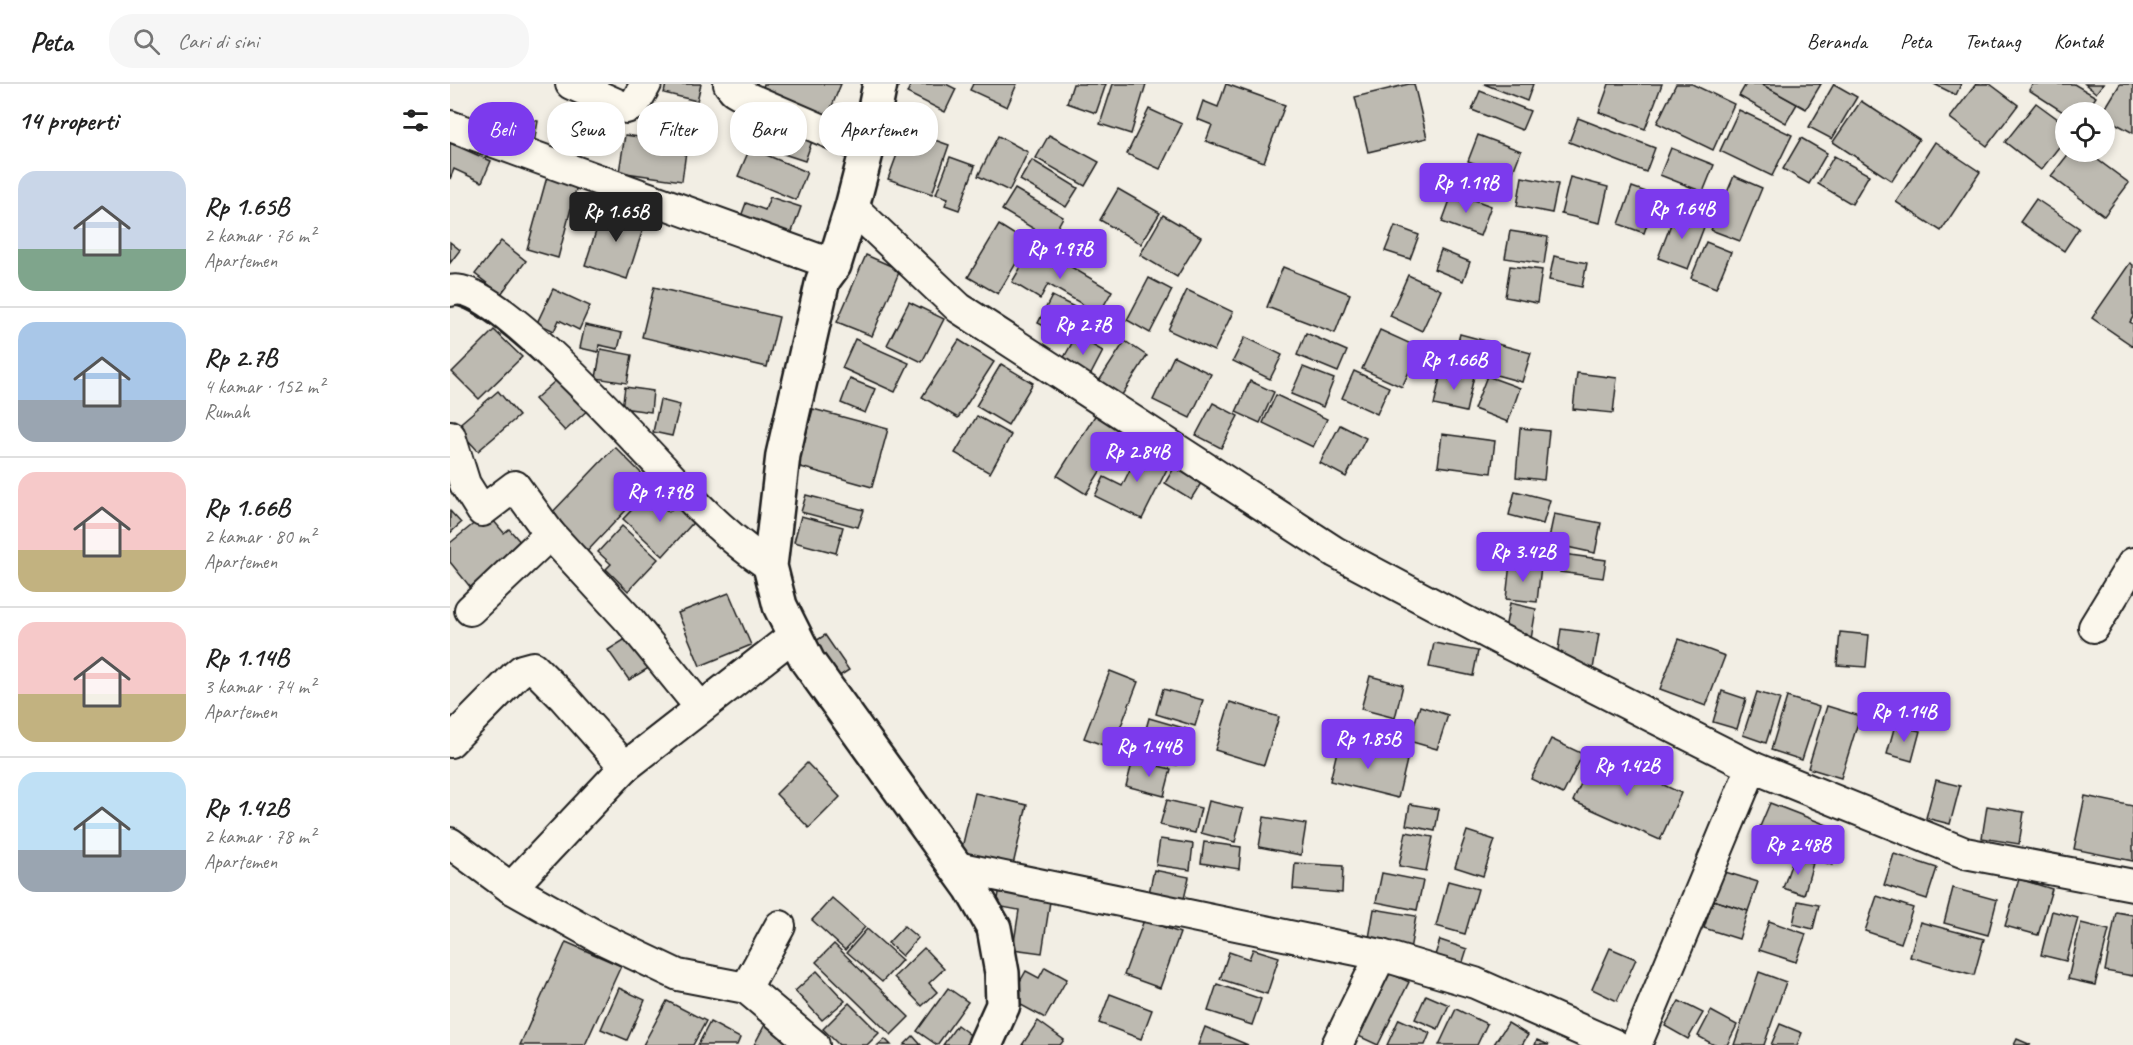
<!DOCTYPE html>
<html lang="id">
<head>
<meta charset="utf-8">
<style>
	body { margin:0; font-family:Caveat,sans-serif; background:#f6f6f6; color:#222; height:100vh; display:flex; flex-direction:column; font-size:22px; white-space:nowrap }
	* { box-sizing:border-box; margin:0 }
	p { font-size:20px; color:#767676 }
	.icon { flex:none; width:33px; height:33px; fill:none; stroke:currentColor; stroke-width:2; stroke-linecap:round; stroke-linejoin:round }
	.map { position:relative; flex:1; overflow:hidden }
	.panel { display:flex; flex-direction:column; background:#fff; width:450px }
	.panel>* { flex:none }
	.banner { position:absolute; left:18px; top:18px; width:570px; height:54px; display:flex; gap:12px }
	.buttons { position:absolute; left:1605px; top:18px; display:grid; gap:12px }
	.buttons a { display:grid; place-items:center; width:60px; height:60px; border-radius:50%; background:#fff; box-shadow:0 3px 9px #0003; font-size:30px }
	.price { position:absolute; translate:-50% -51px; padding:0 14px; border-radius:6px; background:#7c3aed; color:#fff; font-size:20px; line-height:39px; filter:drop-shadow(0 2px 3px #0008) }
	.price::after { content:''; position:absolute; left:50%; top:36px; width:18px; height:14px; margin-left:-9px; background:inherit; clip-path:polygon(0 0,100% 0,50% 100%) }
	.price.on { background:#222; color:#fff }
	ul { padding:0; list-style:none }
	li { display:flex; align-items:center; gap:18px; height:150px; padding:0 18px }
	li+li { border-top:2px solid #e0e0e0 }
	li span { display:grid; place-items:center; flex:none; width:168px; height:120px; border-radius:18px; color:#555 }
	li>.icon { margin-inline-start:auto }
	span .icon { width:72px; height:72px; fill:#fffc; stroke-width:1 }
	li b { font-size:26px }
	h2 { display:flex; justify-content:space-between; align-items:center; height:72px; padding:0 18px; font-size:26px }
	.tag { padding:0 21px; border-radius:24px; background:#fff; box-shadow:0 3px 9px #0003; font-size:21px; line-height:54px }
	.tag.on { background:#7c3aed; color:#fff }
	header { display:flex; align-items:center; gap:36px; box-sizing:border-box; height:84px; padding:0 30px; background:#fff; border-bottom:2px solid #e0e0e0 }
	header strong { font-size:28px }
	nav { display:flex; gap:33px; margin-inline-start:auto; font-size:21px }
	.search { width:420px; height:54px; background:#f6f6f6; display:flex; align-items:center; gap:15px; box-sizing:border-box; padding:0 21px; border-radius:24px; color:#767676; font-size:22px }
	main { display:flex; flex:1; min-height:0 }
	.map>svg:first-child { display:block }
	.building { fill:#bdbab1; stroke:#1c1c1c; stroke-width:1.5 }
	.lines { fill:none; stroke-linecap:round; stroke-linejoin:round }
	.street-casing { stroke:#1c1c1c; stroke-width:34 }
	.secondary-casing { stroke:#1c1c1c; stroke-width:38 }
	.street { stroke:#fbf7ec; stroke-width:30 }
	.secondary { stroke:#fbf7ec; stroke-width:33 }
</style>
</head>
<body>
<header>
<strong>Peta</strong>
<div class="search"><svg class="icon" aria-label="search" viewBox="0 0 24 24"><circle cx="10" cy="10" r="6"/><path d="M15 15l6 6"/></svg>Cari di sini</div>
<nav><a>Beranda</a><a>Peta</a><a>Tentang</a><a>Kontak</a></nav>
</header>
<main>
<section class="panel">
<h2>14 properti<svg class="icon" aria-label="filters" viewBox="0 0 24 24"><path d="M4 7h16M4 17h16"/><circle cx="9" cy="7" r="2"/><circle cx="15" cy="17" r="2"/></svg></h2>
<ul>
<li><span style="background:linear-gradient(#c9d6e8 65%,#7fa58c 0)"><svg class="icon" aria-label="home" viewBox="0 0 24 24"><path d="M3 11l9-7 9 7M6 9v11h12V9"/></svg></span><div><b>Rp 1.65B</b><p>2 kamar · 76 m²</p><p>Apartemen</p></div></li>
<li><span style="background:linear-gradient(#a9c7e8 65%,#9aa5b1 0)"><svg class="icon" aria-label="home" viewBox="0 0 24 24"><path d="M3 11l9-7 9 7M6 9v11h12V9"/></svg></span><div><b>Rp 2.7B</b><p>4 kamar · 152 m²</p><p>Rumah</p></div></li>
<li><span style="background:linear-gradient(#f6c9c9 65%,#c2b280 0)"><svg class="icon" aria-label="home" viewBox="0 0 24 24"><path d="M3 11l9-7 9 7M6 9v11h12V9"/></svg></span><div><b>Rp 1.66B</b><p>2 kamar · 80 m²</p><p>Apartemen</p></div></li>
<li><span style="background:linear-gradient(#f6c9c9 60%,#c2b280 0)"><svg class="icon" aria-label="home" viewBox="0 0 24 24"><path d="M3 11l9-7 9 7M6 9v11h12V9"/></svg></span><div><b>Rp 1.14B</b><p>3 kamar · 74 m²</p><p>Apartemen</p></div></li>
<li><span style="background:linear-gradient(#bfe0f5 65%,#9aa5b1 0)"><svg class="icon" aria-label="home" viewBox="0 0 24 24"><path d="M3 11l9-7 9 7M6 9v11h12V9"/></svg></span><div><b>Rp 1.42B</b><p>2 kamar · 78 m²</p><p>Apartemen</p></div></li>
</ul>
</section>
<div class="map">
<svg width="1683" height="961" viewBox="0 0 1683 961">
	<rect width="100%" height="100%" fill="#f2eee4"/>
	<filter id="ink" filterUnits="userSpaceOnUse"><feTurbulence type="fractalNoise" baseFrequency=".0167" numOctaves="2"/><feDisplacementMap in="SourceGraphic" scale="12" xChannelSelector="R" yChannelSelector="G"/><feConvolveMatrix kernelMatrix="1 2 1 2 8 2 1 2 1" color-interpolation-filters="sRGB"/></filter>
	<g filter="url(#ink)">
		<g class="building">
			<path d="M216 0H251L247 17 214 9Z"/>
			<path d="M314 0H391L377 34 312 6Z"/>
			<path d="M461 0H496L506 5 495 28 457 9Z"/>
			<path d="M523 0H567L557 23 520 6Z"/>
			<path d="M623 0H656L646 29 617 19Z"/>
			<path d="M663 0H696L681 50 650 40Z"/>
			<path d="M776 0 835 21 814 78 756 57 762 41 747 35 753 17 768 23Z"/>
			<path d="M959 0H964L977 54 918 68 905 13Z"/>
			<path d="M1034 0H1083L1077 17Z"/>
			<path d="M1159 0H1212L1195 45 1149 28Z"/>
			<path d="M1226 0H1242L1284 20 1263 66 1207 39Z"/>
			<path d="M1296 0H1311L1347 20 1336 39 1289 12Z"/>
			<path d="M1311 0H1371L1356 25Z"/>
			<path d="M1384 0 1407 13 1382 55 1359 43Z"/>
			<path d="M1484 0H1511L1506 11Z"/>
			<path d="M1526 0H1540L1568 21 1537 62 1500 34Z"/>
			<path d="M1583 0H1624L1646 13 1636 28 1616 30 1579 6Z"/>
			<path d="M1635 0H1653L1646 9Z"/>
			<path d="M1670 0H1683V49L1654 33V28H1653Z"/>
			<path d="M1030 7 1080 27 1072 46 1022 26Z"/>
			<path d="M1411 17 1469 55 1442 97 1383 58Z"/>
			<path d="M1586 19 1616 41V54L1591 86 1555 58Z"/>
			<path d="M207 24 236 30 231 53 203 47Z"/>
			<path d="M699 25 732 40 710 85 677 70Z"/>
			<path d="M1289 26 1342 51 1322 92 1270 67Z"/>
			<path d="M314 28 366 46 355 77 303 60Z"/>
			<path d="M55 30 88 37 84 59 51 52Z"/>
			<path d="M1128 34 1205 64 1196 88 1119 58Z"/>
			<path d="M456 46 499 61 482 110 438 95Z"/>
			<path d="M175 51 237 60 232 97 169 88Z"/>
			<path d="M599 51 649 78 635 102 586 74Z"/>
			<path d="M1028 51 1071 67 1061 93 1018 77Z"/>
			<path d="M548 52 578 68 559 107 528 92Z"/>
			<path d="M1351 54 1377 69 1359 100 1333 85Z"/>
			<path d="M1485 58 1530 88 1491 147 1446 118Z"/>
			<path d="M0 59 41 77 32 98 4 85 0 95Z"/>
			<path d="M300 64 357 88 346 116 288 92Z"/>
			<path d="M1221 64 1264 81 1253 108 1210 91Z"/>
			<path d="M1620 68H1637L1679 99 1654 132 1601 92Z"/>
			<path d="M1384 72 1419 91 1402 120 1368 100Z"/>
			<path d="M500 73 525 82 509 126 495 121 498 114 486 110Z"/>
			<path d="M582 76 628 104 616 123 570 96Z"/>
			<path d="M100 82 130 90 108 174 77 165Z"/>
			<path d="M1284 92 1312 104 1290 157 1261 146Z"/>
			<path d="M1072 93 1108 100 1102 129 1067 122Z"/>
			<path d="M1120 93 1158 103 1150 139 1111 130Z"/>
			<path d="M1182 103 1207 112 1194 149 1169 140Z"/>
			<path d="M565 105 613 133 601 155 552 126Z"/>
			<path d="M668 105 710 129 691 160 650 136Z"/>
			<path d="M1003 108 1041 122 1030 152 992 138Z"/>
			<path d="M320 113 351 123 339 156 289 138 296 119 315 126Z"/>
			<path d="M1586 115 1629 144 1614 167 1570 138Z"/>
			<path d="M154 123 196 136 177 195 135 181Z"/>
			<path d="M1226 127 1256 138 1238 185 1208 174Z"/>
			<path d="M713 131 751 153 727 193 690 171Z"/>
			<path d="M549 141 578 159 548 210 518 193Z"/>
			<path d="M945 142 969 151 960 175 935 167Z"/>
			<path d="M1060 147 1098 153 1094 180 1055 174Z"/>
			<path d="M51 157 76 177 51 210 25 190Z"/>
			<path d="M0 158 10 166 0 179Z"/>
			<path d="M1256 158 1281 168 1266 204 1241 194Z"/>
			<path d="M584 161 662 207 649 230 598 200 590 215 562 198Z"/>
			<path d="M991 166 1020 178 1013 197 984 185Z"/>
			<path d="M416 171 450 186 422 252 387 238Z"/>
			<path d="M1104 172 1137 179 1132 203 1099 196Z"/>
			<path d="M1680 179 1683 181V233L1680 238 1683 240V262L1642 234Z"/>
			<path d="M1060 182 1092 186 1087 219 1055 213Z"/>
			<path d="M833 183 900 210 885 249 817 223Z"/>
			<path d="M958 191 991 206 972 247 940 232Z"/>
			<path d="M699 194 722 206 700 249 677 236Z"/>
			<path d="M204 203 329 233 317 283 192 253Z"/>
			<path d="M103 205 140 222 129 246 109 236 104 247 87 239Z"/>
			<path d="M737 206 783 228 764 267 718 246Z"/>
			<path d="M602 212 649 235 641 250 622 240 615 253 588 239Z"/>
			<path d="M459 218 494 235 472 278 437 261Z"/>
			<path d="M135 241 172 249 168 265 149 261 148 268 130 264Z"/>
			<path d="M44 246 72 273 29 315 2 288Z"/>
			<path d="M930 246 970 264 952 303 912 285Z"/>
			<path d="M856 249 897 267 888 288 847 271Z"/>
			<path d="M1010 250 1081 269 1072 298 1002 279Z"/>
			<path d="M626 252 653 267 640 292 612 277Z"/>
			<path d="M795 253 832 271 820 295 783 277Z"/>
			<path d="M405 255 459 279 445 308 392 284Z"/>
			<path d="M509 256 544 278 508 334 472 313Z"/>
			<path d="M675 257 697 272 670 314 647 300Z"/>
			<path d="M151 265 182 271 177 299 146 294Z"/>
			<path d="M724 272 761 290 740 334 703 316Z"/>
			<path d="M551 280 583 299 558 341 526 322Z"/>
			<path d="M853 283 884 295 873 323 841 310Z"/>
			<path d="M992 285 1024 292 1016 328 984 321Z"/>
			<path d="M904 287 939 303 927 330 892 314Z"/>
			<path d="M1127 289 1167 294 1163 329 1123 325Z"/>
			<path d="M113 290 142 322 115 347 85 315Z"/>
			<path d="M1037 292 1070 304 1058 338 1024 325Z"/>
			<path d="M400 295 425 305 415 329 391 319Z"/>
			<path d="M800 297 824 308 810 339 786 328Z"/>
			<path d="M175 303 203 307 201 328 172 324Z"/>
			<path d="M48 307 69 332 28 367 6 343Z"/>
			<path d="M826 311 877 335 863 363 813 339Z"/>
			<path d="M210 316 230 321 222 352 203 348Z"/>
			<path d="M763 319 788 332 771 364 746 351Z"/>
			<path d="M363 325 438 345 422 403 347 382Z"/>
			<path d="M646 330 675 347 636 410 607 392Z"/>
			<path d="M527 332 561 351 540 389 505 369Z"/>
			<path d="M890 341 916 354 896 393 870 379Z"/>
			<path d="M1070 344 1099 347 1094 396 1066 393Z"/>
			<path d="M992 350 1045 357 1041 389 988 382Z"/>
			<path d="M692 361 722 375 692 435 645 412 654 393 672 402Z"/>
			<path d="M165 363 192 390 185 397 195 406 131 474 96 435Z"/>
			<path d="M727 379 753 396 741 415 715 399Z"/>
			<path d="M1065 407 1100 416 1093 440 1059 431Z"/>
			<path d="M198 409 219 428 230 416 249 432 213 472 173 435Z"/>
			<path d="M356 411 414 426 408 443 351 428Z"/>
			<path d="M0 427 11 439 0 449Z"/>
			<path d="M37 429 54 449 59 445 73 461 21 504 0 478V459Z"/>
			<path d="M1104 430 1151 439 1145 469 1098 459Z"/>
			<path d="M351 432 393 443 386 469 344 458Z"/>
			<path d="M172 442 208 475 178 507 156 485 161 480 148 468Z"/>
			<path d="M1113 470 1156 476 1153 494 1110 488Z"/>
			<path d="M1060 479 1091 482 1087 518 1056 515Z"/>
			<path d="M279 509 301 561 250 582 228 529Z"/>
			<path d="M1060 519 1086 525 1081 555 1054 550Z"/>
			<path d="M1111 545 1149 550 1143 585 1106 580Z"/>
			<path d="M1390 548 1419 551 1416 583 1387 581Z"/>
			<path d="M182 551 202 582 179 596 158 566Z"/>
			<path d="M375 551 399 586 380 598 355 564Z"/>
			<path d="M1229 555 1275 572 1256 622 1210 605Z"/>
			<path d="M984 559 1028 567 1023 592 979 583Z"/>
			<path d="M660 587 688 598 669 647 687 654 680 671 634 654Z"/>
			<path d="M920 592 953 601 945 634 911 625Z"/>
			<path d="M713 605 753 616 745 642 706 630Z"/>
			<path d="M1272 607 1296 615 1287 645 1263 638Z"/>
			<path d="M1307 608 1330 615 1316 659 1293 651Z"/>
			<path d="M1337 613 1369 623 1352 676 1321 666Z"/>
			<path d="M780 618 829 633 814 681 765 666Z"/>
			<path d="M970 622 998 631 987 665 959 657Z"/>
			<path d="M1377 622 1410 632 1391 694 1358 684Z"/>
			<path d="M699 634 737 645 727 681 689 670Z"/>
			<path d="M1445 641 1470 647 1462 677 1437 670Z"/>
			<path d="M1101 655 1133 670 1113 710 1081 695Z"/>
			<path d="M889 659 957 676 948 714 880 697Z"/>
			<path d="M1145 669 1231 709 1210 756 1123 717Z"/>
			<path d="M683 676 721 685 714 712 676 702Z"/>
			<path d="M357 679 390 713 359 744 326 710Z"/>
			<path d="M1486 696 1510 702 1500 740 1476 734Z"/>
			<path d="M525 709 577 721 563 781 511 768Z"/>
			<path d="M1635 712 1683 722V777L1624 765Z"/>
			<path d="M717 716 751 724 745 749 710 741Z"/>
			<path d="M759 717 793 725 785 758 751 749Z"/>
			<path d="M1320 719 1395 748 1382 781 1306 752Z"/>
			<path d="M960 720 989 725 985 747 956 741Z"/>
			<path d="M1537 722 1574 728 1569 760 1532 754Z"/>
			<path d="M814 733 856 740 851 771 809 763Z"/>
			<path d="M1017 747 1045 756 1033 792 1005 783Z"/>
			<path d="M956 748 983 753 976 787 949 782Z"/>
			<path d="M710 755 743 760 740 786 706 781Z"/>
			<path d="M754 758 791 763 789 785 751 779Z"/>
			<path d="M1444 770 1487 784 1477 815 1434 801Z"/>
			<path d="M1344 772 1363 779 1354 811 1333 804Z"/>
			<path d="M845 779 893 782 892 809 843 805Z"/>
			<path d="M704 786 739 793 734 815 699 809Z"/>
			<path d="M1272 787 1308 798 1298 827 1263 816Z"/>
			<path d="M932 789 973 797 967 826 926 818Z"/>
			<path d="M1569 795 1602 805 1588 851 1555 842Z"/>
			<path d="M998 797 1028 805 1015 850 986 842Z"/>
			<path d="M550 802 601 811 592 869 563 865 569 826 547 822Z"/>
			<path d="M1503 804 1547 816 1538 851 1494 839Z"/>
			<path d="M1427 812 1463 824 1451 859 1415 847Z"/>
			<path d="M382 814 415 843 395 866 362 836Z"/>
			<path d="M1263 816 1298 827 1289 855 1254 844Z"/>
			<path d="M1348 817 1369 821 1363 845 1343 840Z"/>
			<path d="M924 825 966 832 960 866 918 860Z"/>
			<path d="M1602 827 1628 834 1616 877 1591 871Z"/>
			<path d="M1666 828 1683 831V892L1655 887Z"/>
			<path d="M694 836 730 849 710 904 674 891Z"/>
			<path d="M1319 837 1356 850 1346 878 1309 866Z"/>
			<path d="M1470 838 1534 855 1524 891 1460 873Z"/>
			<path d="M1631 839 1659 846 1645 901 1618 895Z"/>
			<path d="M454 842 468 854 452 872 438 859Z"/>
			<path d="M417 845 452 876 432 898 397 868Z"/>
			<path d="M990 856 1017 865 1010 887 983 877Z"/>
			<path d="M116 858 171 882 135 961H70Z"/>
			<path d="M384 860 459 933 441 951 366 878Z"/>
			<path d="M474 864 494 885 479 899 487 908 472 922 444 893Z"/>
			<path d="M1160 864 1186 875 1167 917 1142 905Z"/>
			<path d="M803 865 829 873 817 910 770 895 779 868 799 875Z"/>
			<path d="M595 883 617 895 595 934 560 915 576 887 589 894Z"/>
			<path d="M933 886 959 898 928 961 904 950Z"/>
			<path d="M367 887 395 917 372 936 345 907Z"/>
			<path d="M1309 888 1336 898 1314 961H1284Z"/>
			<path d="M767 900 811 915 802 941 758 927Z"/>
			<path d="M169 904 195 916 177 956 151 945Z"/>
			<path d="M498 904 518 918 487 961 467 947Z"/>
			<path d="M660 910 702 926 691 955 649 939Z"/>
			<path d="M976 911 999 921 988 945 965 935Z"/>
			<path d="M217 917 256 937 243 961H193Z"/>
			<path d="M1229 917 1253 929 1238 955 1215 942Z"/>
			<path d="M399 919 429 949 417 961H389L373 945Z"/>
			<path d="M1006 925 1037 940 1027 961H989Z"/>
			<path d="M1261 927 1287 941 1277 961H1264L1248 952Z"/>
			<path d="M319 933 341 961H304Z"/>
			<path d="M949 935 980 949 975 961H937Z"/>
			<path d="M588 937 614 956 610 961H572Z"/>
			<path d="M260 938 290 954 287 961H248Z"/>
			<path d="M1058 939 1078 951 1072 961 1044 960Z"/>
			<path d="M1330 940 1352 949 1347 961H1321Z"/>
			<path d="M507 941 523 953 517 961H493Z"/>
			<path d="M755 943 798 961H748Z"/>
			<path d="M463 952 471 961H454Z"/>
			<path d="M435 955 441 961H428Z"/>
			<path d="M1567 955 1581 961H1564Z"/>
			<path d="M1087 956 1099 961H1085Z"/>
		</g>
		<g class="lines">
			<g class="street-casing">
				<g id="street">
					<path d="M121 0 176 24 184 21 196 0"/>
					<path d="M279 0 284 6 296 13 417 65"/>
					<path d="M0 42 384 181"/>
					<path d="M402 123 509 224 885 468 1047 554 1302 683 1515 769 1683 801"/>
					<path d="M0 207C42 191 213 387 247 421 270 444 292 464 320 482"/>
					<path d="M0 352 15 400 32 427 65 402 100 450 180 537 250 623"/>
					<path d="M20 526 100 450"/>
					<path d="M1644 543 1683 479"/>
					<path d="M0 658 66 591 72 586 83 583 114 614 175 683 343 552"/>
					<path d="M0 759 61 804 150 854 228 891 296 904 364 961"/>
					<path d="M506 783 931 871 1025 899 1165 961"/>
					<path d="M61 804 175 683"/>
					<path d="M296 904 330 842"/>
					<path d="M887 961 931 871"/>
					<path d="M1186 961 1302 683"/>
				</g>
			</g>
			<g class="secondary-casing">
				<path id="secondary" d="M430 0 417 65 402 123 384 181 373 196 333 371 320 482 330 522 358 578 521 804 544 844 552 889 553 921 535 961"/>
			</g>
			<use href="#street" class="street"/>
			<use href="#secondary" class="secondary"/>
		</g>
	</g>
</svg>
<div class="buttons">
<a><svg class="icon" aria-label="locate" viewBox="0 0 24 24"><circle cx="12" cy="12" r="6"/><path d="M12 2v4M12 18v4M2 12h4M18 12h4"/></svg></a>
</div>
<b class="price" style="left:1016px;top:130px">Rp 1.19B</b>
<b class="price" style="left:1232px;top:156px">Rp 1.64B</b>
<b class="price on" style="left:166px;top:159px">Rp 1.65B</b>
<b class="price" style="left:610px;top:196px">Rp 1.97B</b>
<b class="price" style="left:633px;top:272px">Rp 2.7B</b>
<b class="price" style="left:1004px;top:307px">Rp 1.66B</b>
<b class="price" style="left:687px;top:399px">Rp 2.84B</b>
<b class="price" style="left:210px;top:439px">Rp 1.79B</b>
<b class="price" style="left:1073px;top:499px">Rp 3.42B</b>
<b class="price" style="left:1454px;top:659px">Rp 1.14B</b>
<b class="price" style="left:918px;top:686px">Rp 1.85B</b>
<b class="price" style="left:699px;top:694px">Rp 1.44B</b>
<b class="price" style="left:1177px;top:713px">Rp 1.42B</b>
<b class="price" style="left:1348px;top:792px">Rp 2.48B</b>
<div class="banner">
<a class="tag on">Beli</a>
<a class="tag">Sewa</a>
<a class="tag">Filter</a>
<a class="tag">Baru</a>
<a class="tag">Apartemen</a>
</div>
</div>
</main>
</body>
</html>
